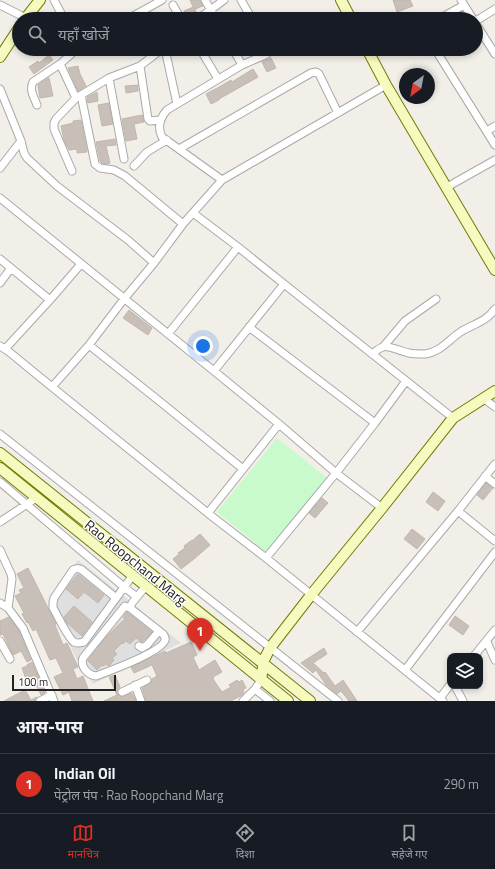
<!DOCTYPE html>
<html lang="hi">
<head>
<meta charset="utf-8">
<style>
	body { margin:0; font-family:"Titillium Web","Noto Sans Devanagari",sans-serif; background:#20242c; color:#f1f3f6 }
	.controls { position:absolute; right:12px; bottom:12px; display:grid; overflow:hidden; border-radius:8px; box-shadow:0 2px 6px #0003 }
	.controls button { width:36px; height:36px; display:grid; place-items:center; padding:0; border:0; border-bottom:1px solid #363941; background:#171b24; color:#f1f3f6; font:20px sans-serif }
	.compass { position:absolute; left:399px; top:68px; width:36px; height:36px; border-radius:50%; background:#171b24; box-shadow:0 2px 6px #0003; rotate:212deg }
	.scale { position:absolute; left:12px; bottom:10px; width:104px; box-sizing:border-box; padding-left:4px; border:2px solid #222; border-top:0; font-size:11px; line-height:14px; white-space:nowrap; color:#222; -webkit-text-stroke:3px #fff; paint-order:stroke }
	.you { position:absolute; left:203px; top:346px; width:14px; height:14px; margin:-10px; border:3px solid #fff; border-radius:50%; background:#1a73e8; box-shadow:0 0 0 6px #1a73e833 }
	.badge { display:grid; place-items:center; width:26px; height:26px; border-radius:50%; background:#d93025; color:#fff; font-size:13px; font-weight:700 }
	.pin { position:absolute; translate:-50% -33px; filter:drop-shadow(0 1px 2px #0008) }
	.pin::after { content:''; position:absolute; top:21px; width:14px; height:12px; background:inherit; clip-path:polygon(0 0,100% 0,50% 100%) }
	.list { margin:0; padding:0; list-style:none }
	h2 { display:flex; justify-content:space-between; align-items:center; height:52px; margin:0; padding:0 16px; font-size:17px }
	h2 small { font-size:13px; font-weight:400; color:#9ea1a6 }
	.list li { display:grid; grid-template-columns:26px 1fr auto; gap:12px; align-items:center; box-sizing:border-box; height:60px; padding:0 16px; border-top:1px solid #363941 }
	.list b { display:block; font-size:15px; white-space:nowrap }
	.list p { margin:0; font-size:13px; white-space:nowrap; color:#9ea1a6 }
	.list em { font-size:13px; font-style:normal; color:#9ea1a6 }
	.icon { flex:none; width:22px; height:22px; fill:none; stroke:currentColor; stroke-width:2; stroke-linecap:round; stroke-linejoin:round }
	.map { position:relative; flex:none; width:495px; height:701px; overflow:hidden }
	.search { position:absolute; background:#171b24; box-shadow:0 2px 6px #0003; left:12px; right:12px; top:12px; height:44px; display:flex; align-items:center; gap:10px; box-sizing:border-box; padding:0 14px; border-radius:22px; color:#9ea1a6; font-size:15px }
	.sheet { height:112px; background:#171b24 }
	nav { display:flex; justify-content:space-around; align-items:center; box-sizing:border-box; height:56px; border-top:1px solid #363941; background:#171b24; font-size:11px; color:#9ea1a6 }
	nav a { display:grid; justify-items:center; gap:2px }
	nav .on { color:#d93025 }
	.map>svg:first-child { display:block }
	.residential { fill:#e0dfdf }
	.park { fill:#c8facc }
	.building { fill:#c7bfb8; stroke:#c4b6ab }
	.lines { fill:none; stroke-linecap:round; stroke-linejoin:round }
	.street-casing { stroke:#a9a9a9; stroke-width:9 }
	.secondary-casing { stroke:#707d05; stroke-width:12 }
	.street { stroke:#fff; stroke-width:7 }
	.secondary { stroke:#f7fabf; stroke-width:10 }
	.labels { text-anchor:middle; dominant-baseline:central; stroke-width:3; stroke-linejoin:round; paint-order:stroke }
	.street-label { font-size:14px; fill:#222; stroke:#fff }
</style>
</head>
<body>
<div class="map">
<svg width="495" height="701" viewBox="0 0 495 701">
	<rect width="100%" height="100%" fill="#f2efe9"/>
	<!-- residential -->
	<path class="residential" d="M 78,560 L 120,593 L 181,643 L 93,684 L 77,660 L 48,602 Z"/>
	<!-- park -->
	<path class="park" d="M 277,438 L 327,478 L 266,552 L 217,512 Z"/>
	<!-- building -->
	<path class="building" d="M 190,0 L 200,0 L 203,6 L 195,9 L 194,7 L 197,14 L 188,18 L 184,11 L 193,7 Z
		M 393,0 L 410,0 L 413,6 L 397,12 Z
		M 49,55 L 53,60 L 34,74 L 29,67 L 38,61 L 39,63 Z
		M 271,58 L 276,68 L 267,72 L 262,62 Z
		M 78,66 L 80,74 L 86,86 L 78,91 L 68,68 Z
		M 253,69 L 258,77 L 219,99 L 219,100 L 211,104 L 206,94 L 221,86 L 231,80 L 232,82 Z
		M 48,78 L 49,78 L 53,96 L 40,98 L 38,85 Z
		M 138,85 L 138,91 L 126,93 L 125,86 Z
		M 97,92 L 98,101 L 88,103 L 87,97 Z
		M 109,103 L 113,124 L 102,126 L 98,105 Z
		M 142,115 L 144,122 L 134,124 L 137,139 L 126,141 L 122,119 Z
		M 81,120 L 87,152 L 77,153 L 77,149 L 69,150 L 64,140 L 61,126 L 73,123 L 73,121 Z
		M 115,139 L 116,145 L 106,146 L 110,163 L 107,164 L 102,163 L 100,161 L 96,142 Z
		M 129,310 L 152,328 L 148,335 L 123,318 Z
		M 486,483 L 493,488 L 483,500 L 477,495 Z
		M 433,492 L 445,501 L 438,511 L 426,502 Z
		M 322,498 L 328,503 L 315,518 L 309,513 Z
		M 412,529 L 425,539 L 417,549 L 404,539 Z
		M 200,534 L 210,545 L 194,559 L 181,569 L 173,559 L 179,554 L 178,553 L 185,548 L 184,546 L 192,540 L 192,541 Z
		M 28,568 L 56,624 L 55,625 L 63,645 L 67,643 L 78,667 L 73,669 L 77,679 L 83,676 L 93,701 L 72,701 L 69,692 L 63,695 L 54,677 L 63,673 L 56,658 L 50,660 L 36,629 L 33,631 L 28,622 L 27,623 L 22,614 L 24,613 L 15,596 L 21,593 L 19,590 L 24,588 L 17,574 Z
		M 78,574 L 104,595 L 98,603 L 84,592 L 78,599 L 66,589 Z
		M 74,606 L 92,622 L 82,636 L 66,622 L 64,617 Z
		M 127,612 L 152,632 L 142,642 L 140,641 L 136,638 L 130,644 L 126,641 L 123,644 L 122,643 L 114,651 L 117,654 L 112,658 L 114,660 L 109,666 L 106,664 L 103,666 L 102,665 L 97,670 L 88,661 L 88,660 L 107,636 L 125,619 L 123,617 Z
		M 455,616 L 469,626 L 463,635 L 449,625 Z
		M 9,617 L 19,631 L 31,660 L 27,662 L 21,651 L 13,655 L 3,634 L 0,635 L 0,621 Z
		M 191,642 L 197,655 L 193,657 L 199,670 L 215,660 L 222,672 L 213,677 L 214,678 L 213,679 L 222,692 L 231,687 L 229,685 L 237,680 L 239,682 L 242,680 L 246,688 L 243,689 L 244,692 L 242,695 L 231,701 L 146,701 L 142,688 L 149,684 L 151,682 L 152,679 L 157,676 L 152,665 L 134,673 L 131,667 L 165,651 L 166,653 Z
		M 324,648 L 327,654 L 313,663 L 324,673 L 325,672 L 335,686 L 343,680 L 357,701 L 349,701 L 341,691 L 337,694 L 326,685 L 316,670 L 313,673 L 301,663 Z
		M 32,662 L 45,693 L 41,695 L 32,676 L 26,679 L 22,668 L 27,666 L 27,665 Z
		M 115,675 L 120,687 L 117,691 L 118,694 L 122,697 L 132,693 L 136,701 L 104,701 L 117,695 L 109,677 Z
		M 25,690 L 31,700 L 37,697 L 35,701 L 4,701 Z"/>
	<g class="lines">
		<defs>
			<path id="street" d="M 54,0 L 64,19
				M 205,0 L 216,19
				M 241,0 L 252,19
				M 461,0 L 473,19
				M 0,5 L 26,18
				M 173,5 L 181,19
				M 128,19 L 162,0
				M 198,19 L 224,0
				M 439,19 L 464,5
				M 476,21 L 495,9
				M 476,24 L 495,54
				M 83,49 L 89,51 L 96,49
				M 165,49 L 177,104
				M 200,49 L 218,79
				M 233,49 L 242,65
				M 435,49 L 495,145
				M 369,53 L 378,49
				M 60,64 L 76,98
				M 140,66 L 148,119 L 150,121 L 160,120
				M 109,78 L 124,159
				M 0,89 L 21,141 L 24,153 L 27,158 L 57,186 L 128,240 L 154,263
				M 81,95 L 95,164 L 100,168 L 114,170 L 125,176 L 183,224
				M 37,105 C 34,97 29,90 33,82 L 60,64 L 77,49
				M 487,131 L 495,126
				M 179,149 L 311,73 L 316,72 L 319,74 L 338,113
				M 134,166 L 147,152 L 167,140
				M 0,168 L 21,141
				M 72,171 L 54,129 L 54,123 L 56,119 L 76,98 L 81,95 L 109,78 L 140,66 L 162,49
				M 222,180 L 162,137 C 157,127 160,118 167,110 L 242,65 L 265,55 L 268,53 L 269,49
				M 447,187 L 495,160
				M 0,198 L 214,371 L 279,424 L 336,473 L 382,508
				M 193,213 L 238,247 L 284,284 L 453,418
				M 0,259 L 50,300
				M 0,283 L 11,268
				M 249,327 L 375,423
				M 168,334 L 238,247
				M 89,345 L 163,404 L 243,469
				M 0,346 L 8,351 L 52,387 L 214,518 L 266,558 L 443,701
				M 383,347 L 405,321 L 436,299
				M 5,349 L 50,300 L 81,264
				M 372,354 C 375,352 379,348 383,347 C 388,345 403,352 409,353 C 414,354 420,354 425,354 C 441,352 449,339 462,331 C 474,324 487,321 495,309
				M 214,371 L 284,284
				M 52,387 L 89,345 L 124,299 L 154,263 L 183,224 L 222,180 L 386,85
				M 483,398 L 495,407
				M 0,434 L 338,701
				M 485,476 L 495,484
				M 0,482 L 124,587 L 137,597
				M 458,511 L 495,541
				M 208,513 L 279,424
				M 0,522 L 36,498
				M 0,550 L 11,574 L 12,579 L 8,608
				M 266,558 L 336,473 L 375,423 L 406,381
				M 116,598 L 82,570 C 78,568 77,568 73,570 L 54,598 L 53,603 L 53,608 C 58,616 68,638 74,642 C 78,644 80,643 84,642 L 133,575
				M 0,603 L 8,608 L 23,628 L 54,701
				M 130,608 L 125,606 L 83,658 C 80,667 88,675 96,676 C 109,671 162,652 165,640 C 166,638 165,637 163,634 L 130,608 L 132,603 L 146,586
				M 357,632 L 458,511 L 495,464
				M 0,641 L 10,659
				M 487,642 L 495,660
				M 139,646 L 142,648 L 147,645 L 159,631
				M 474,656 L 495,630
				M 405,670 L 495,552
				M 135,685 L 141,701
				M 455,686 L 463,701
				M 255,689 L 270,701
				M 122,692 L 147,680
				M 440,698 L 450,685
				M 40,701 L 52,695
				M 243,701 L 255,689 L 261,680"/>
			<path id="secondary" d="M 341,0 L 351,19
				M 25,19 L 40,0
				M 367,49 L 386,85 L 495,270
				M 0,57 L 19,28
				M 0,453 L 310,701
				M 0,468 L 288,701
				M 261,680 L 264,660 L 270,648 L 311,595 L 382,508 L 453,418 L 495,391"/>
		</defs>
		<!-- street casing -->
		<use href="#street" class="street-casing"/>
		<!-- secondary casing -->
		<use href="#secondary" class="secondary-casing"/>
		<!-- street -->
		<use href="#street" class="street"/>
		<!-- secondary -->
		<use href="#secondary" class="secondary"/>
	</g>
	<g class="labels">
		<!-- street labels -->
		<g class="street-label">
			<text transform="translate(136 562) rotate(39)">Rao Roopchand Marg</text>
		</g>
	</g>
</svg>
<div class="controls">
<button><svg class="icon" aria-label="layers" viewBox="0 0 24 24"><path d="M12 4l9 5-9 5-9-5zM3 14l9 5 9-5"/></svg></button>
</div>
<svg class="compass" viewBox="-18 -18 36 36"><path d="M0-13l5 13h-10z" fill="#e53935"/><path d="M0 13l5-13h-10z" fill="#9ea1a6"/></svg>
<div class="scale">100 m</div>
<div class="you"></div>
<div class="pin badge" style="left:200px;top:651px">1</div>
<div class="search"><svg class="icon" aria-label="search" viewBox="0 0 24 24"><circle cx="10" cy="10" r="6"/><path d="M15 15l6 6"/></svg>यहाँ खोजें</div>
</div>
<section class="sheet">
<h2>आस-पास<small></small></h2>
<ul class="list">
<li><span class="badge">1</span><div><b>Indian Oil</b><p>पेट्रोल पंप · Rao Roopchand Marg</p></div><em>290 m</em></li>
</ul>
</section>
<nav>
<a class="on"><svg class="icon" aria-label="map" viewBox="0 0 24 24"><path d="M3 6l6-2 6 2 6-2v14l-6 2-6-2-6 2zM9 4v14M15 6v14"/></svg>मानचित्र</a>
<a><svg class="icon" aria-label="directions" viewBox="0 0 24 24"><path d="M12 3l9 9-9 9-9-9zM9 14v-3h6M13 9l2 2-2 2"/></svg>दिशा</a>
<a><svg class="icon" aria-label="saved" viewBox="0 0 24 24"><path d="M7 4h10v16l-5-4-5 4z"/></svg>सहेजे गए</a>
</nav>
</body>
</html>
